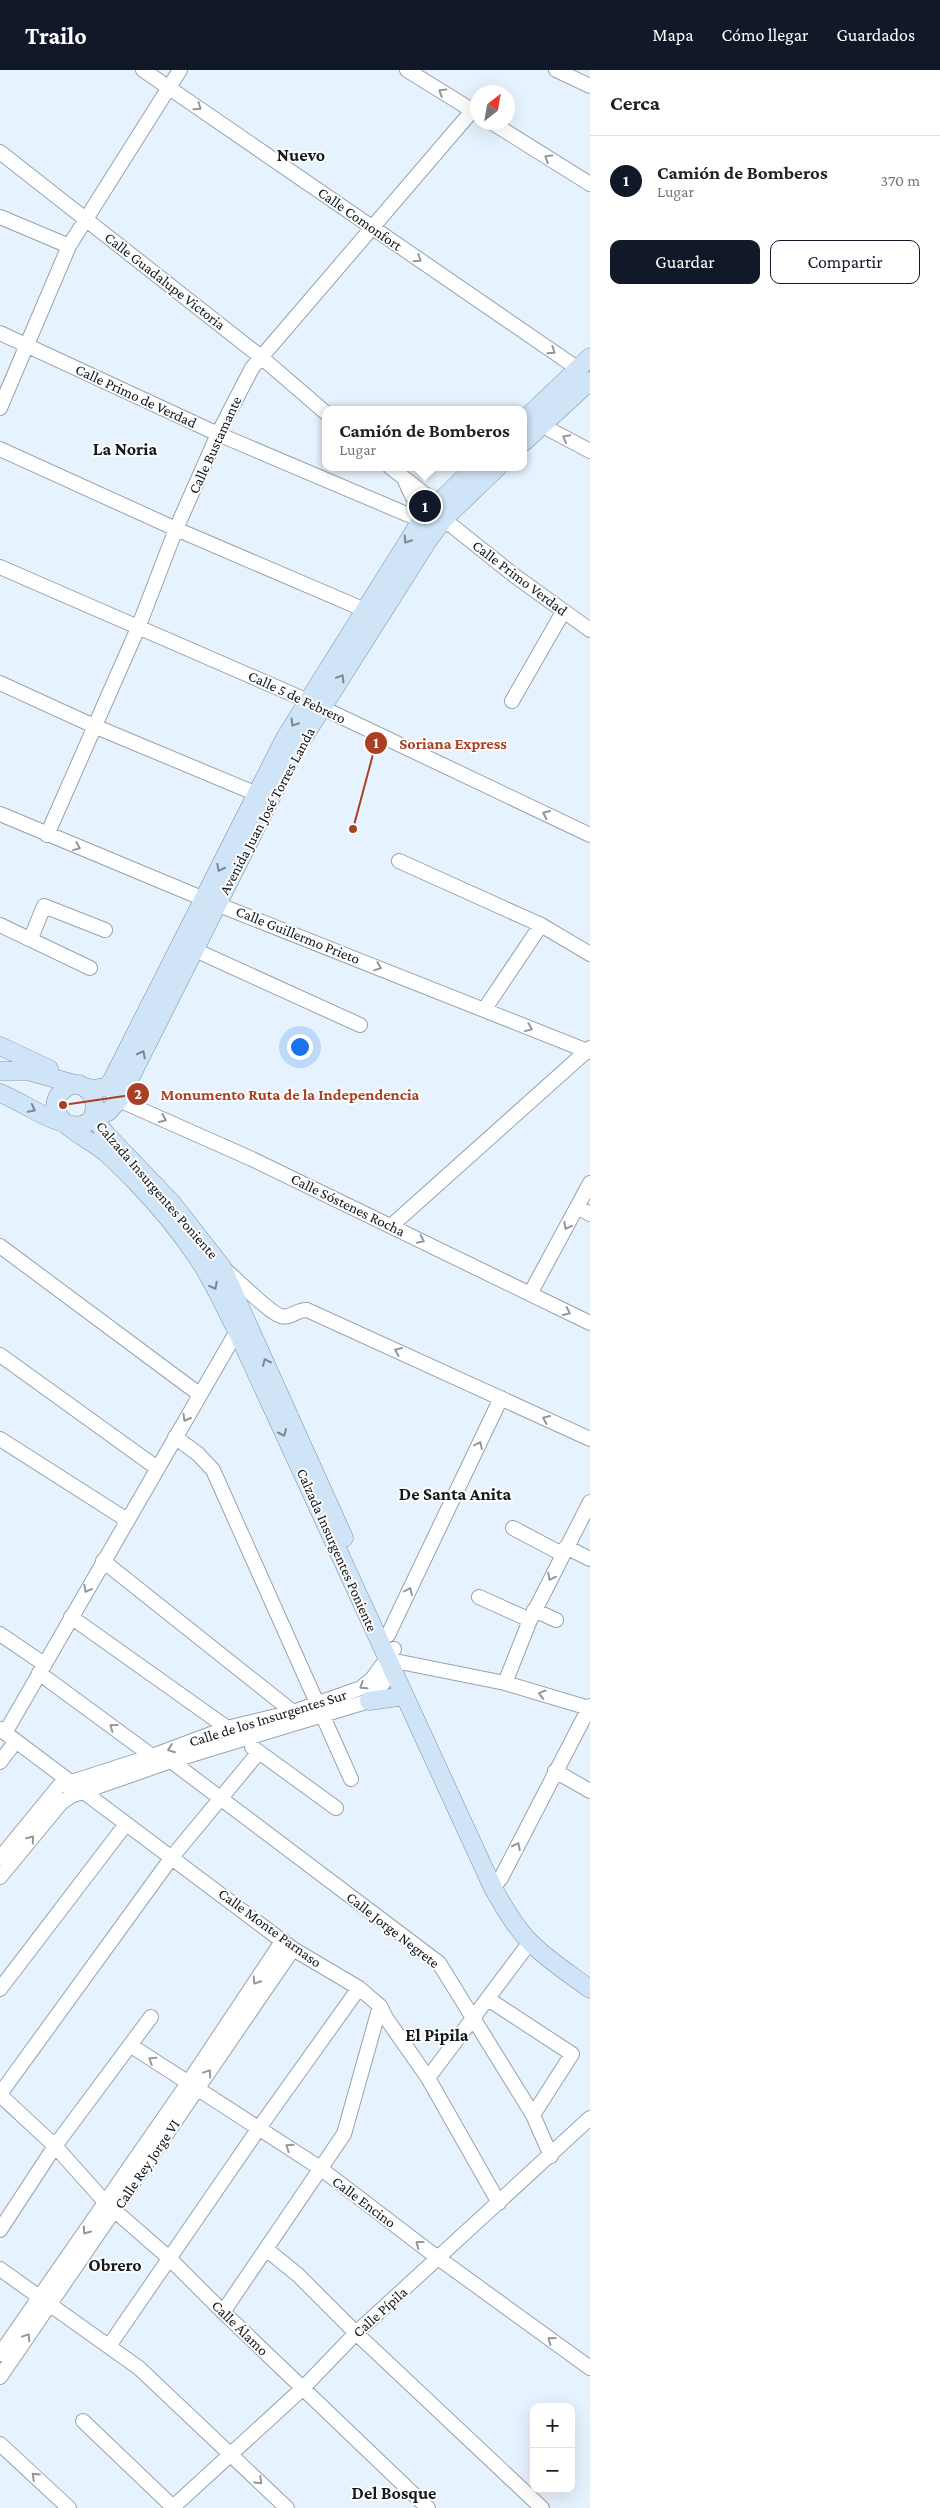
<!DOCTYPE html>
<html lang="es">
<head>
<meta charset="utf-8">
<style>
	body { margin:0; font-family:"Crimson Pro",serif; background:#f2f2f2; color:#202124 }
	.controls { position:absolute; right:15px; bottom:15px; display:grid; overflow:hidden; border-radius:10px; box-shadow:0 5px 20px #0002 }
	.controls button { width:45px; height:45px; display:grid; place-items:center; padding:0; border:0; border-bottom:1px solid #e0e0e0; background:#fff; color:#202124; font:25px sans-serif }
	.compass { position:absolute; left:470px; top:15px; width:45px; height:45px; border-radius:50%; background:#fff; box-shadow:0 5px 20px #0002; rotate:31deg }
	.you { position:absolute; left:299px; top:976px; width:18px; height:18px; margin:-12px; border:4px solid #fff; border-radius:50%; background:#1a73e8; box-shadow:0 0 0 8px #1a73e833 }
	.badge { display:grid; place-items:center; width:32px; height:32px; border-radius:50%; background:#111827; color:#fff; font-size:16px; font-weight:700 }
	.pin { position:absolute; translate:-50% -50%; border:2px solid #fff; box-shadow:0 1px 5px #0006 }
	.popup { position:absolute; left:322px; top:336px; width:205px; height:65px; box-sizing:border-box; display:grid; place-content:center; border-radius:10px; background:#fff; filter:drop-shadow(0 1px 4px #0005); font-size:16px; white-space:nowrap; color:#757577 }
	.popup b { font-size:19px; color:#202124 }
	.popup::after { content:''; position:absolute; left:50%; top:100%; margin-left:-10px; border:10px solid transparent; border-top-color:#fff }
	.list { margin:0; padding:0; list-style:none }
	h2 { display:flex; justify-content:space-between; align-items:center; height:65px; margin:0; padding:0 20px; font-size:21px }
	h2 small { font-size:16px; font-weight:400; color:#757577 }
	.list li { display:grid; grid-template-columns:32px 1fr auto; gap:15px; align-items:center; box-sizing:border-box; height:90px; padding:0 20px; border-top:1px solid #e0e0e0 }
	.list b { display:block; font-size:19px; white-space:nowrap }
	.list p { margin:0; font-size:16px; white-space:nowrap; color:#757577 }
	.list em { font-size:16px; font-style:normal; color:#757577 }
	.actions { display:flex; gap:10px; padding:15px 20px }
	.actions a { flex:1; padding:11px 0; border:1px solid #111827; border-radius:10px; text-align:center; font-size:18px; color:#111827 }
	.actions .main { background:#111827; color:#fff }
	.map { position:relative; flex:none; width:590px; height:2438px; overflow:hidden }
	header { display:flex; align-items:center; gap:30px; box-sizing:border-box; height:70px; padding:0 25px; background:#111827; color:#fff }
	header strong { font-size:24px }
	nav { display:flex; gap:28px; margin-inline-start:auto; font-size:18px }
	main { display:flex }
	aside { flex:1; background:#fff }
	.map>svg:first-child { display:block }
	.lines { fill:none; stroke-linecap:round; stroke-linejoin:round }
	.minor-casing { stroke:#97a3ad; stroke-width:16 }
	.major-casing { stroke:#7891a6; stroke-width:19 }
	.minor { stroke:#fff; stroke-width:14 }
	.major { stroke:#cfe4f7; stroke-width:18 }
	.oneway { stroke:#959798 }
	.oneway2 { stroke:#7a8894 }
	.labels { text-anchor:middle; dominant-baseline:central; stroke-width:4; stroke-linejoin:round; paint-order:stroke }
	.street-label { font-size:15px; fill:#13181b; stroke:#fdfdfd }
	.quarter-label { font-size:18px; font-weight:bold; fill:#13181b; stroke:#fdfdfd }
	.leader { fill:none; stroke:#a94025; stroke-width:2 }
	.callout-dot { fill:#a94025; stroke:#fdfdfd; stroke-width:2 }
	.mark-label { font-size:15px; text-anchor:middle; font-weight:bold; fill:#fff }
	.callout-label { font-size:16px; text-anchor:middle; font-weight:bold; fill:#a94025; stroke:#fdfdfd; stroke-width:4; stroke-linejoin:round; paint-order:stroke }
</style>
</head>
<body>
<header>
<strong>Trailo</strong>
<nav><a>Mapa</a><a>Cómo llegar</a><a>Guardados</a></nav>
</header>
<main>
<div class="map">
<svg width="590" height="2438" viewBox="0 0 590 2438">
	<rect width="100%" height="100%" fill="#e6f2fd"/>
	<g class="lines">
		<defs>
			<path id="minor" d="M 143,0 L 577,298
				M 407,0 L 478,44
				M 556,0 L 590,16
				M 491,52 L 590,114
				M 0,82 L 261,287 L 326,343
				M 0,147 L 69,176
				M 0,263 L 218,364 L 430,454
				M 0,338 L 69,176 L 180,0
				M 541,355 L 590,381
				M 0,379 L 176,459 L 365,540
				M 390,397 L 444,439
				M 404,408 C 413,431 425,452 451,455 L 515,506 L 590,560
				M 0,497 L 308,631 L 590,765
				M 0,613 L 94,656 L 257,724
				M 512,631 L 563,542
				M 0,744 L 204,829 L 590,982
				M 47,765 L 138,558 L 176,459 L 218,364 L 252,298 L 472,41
				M 399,791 L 541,855 L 590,884
				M 0,855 L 90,898
				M 31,868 L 44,836 L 105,860
				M 195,880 L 360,955
				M 484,940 L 541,855
				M 112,1023 L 119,1030 L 252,1089 L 590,1253
				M 577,1137 L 590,1144
				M 391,1156 L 590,978
				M 0,1176 L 199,1324
				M 223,1198 C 235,1207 269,1243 281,1246 C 291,1249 297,1239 307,1240 L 590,1369
				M 530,1224 L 590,1113
				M 0,1285 L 157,1398
				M 175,1367 L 198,1384 L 213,1400 L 351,1709
				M 0,1369 L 127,1450
				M 513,1458 L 562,1484
				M 566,1477 L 590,1489
				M 103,1491 L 293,1642
				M 479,1527 L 530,1550
				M 534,1540 L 556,1550
				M 71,1547 L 233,1662
				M 0,1564 L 44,1594
				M 388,1565 L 501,1328
				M 39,1603 L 152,1686
				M 505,1613 L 530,1550 L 590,1432
				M 0,1659 L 293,1879 L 359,1918 L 380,1936 L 386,1948 L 428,2008 L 499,2133
				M 5,1663 L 237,1261
				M 252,1677 L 336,1738
				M 171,1691 L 439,1893 L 533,2045 L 551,2086
				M 0,1692 L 16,1671
				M 555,1701 L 590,1721
				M 0,1788 L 59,1716 L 152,1686 L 227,1658 L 293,1642 L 361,1618 L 372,1609 L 394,1579
				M 0,1807 L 61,1733 L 71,1726 L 171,1691 L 369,1631 L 400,1592 L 505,1613 L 589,1638
				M 493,1818 L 501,1808 L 590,1636
				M 0,1919 L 126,1754
				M 488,1929 L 572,1984 L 533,2045
				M 130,1975 L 320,2098 L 430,2182 L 590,2298
				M 428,2008 L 530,1872
				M 0,2024 L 172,1787 L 259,1682
				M 0,2025 L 55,2076 L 106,2133 L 169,2188 L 223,2242 L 428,2438
				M 0,2160 L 55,2076 L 151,1947
				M 266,2179 L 298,2205 L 356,2263 L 542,2438
				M 0,2199 L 139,2298 L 287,2438
				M 223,2242 L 344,2064 L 380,1936
				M 109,2276 L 259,2058 L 359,1918
				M 0,2284 L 188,2013 L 283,1870
				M 0,2307 L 293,1879
				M 83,2351 L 174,2438
				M 0,2374 L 69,2438
				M 172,2438 L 303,2318 L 356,2263 L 590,2048"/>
			<path id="major" d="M 524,350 L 590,287
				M 524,372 L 590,311
				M 0,976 L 49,999
				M 0,1001 L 28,1001 L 92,1019 L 107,1017 L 112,1010 L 285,668 L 422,449 L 475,397
				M 72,1015 C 60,1020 51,1031 58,1044 C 67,1061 91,1070 105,1082 C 115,1091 125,1101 135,1111 C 158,1135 179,1160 197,1187 C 213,1210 224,1236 237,1261 L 493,1818 C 504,1837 515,1857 531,1873 C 549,1891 570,1904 590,1919
				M 0,1023 C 24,1033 46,1050 72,1055 C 98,1059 104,1027 79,1014
				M 93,1045 L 105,1063 L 172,1133 L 222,1197 L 344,1468
				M 93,1045 L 108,1042 L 119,1030 L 293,684 L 429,469 L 444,449 L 498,397
				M 369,1631 L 405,1626"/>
		</defs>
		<!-- minor casing -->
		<use href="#minor" class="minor-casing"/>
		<!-- major casing -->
		<use href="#major" class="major-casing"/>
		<!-- minor -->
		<use href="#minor" class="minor"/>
		<!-- major -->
		<use href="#major" class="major"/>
	</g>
	<!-- one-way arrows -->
	<defs><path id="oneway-chevron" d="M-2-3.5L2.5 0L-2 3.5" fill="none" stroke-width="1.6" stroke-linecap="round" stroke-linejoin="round" transform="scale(1.25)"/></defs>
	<g class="oneway">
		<use href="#oneway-chevron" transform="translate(442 22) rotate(-148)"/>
		<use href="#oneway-chevron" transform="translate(198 37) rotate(35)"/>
		<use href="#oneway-chevron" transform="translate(548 88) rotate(-148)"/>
		<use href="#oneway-chevron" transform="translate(418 189) rotate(34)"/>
		<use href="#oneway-chevron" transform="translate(552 281) rotate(34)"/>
		<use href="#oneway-chevron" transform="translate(566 368) rotate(-152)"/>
		<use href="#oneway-chevron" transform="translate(546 744) rotate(-155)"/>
		<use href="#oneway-chevron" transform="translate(77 777) rotate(22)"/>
		<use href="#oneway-chevron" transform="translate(378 897) rotate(22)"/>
		<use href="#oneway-chevron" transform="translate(529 958) rotate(22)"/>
		<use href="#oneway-chevron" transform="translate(163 1049) rotate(24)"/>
		<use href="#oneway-chevron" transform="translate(567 1156) rotate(118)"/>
		<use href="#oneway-chevron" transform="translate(421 1170) rotate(26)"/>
		<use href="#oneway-chevron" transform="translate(567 1242) rotate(25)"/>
		<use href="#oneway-chevron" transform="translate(398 1281) rotate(-156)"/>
		<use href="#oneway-chevron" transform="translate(186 1348) rotate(120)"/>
		<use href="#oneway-chevron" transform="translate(546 1349) rotate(-156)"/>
		<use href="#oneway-chevron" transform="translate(479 1375) rotate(-65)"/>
		<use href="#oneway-chevron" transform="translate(551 1507) rotate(116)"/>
		<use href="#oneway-chevron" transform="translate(87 1519) rotate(119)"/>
		<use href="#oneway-chevron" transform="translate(409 1521) rotate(-65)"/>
		<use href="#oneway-chevron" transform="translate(363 1616) rotate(147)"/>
		<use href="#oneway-chevron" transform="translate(542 1624) rotate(-163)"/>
		<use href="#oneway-chevron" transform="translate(113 1657) rotate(-144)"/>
		<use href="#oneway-chevron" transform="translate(171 1679) rotate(159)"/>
		<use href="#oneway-chevron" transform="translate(31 1769) rotate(-51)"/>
		<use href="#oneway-chevron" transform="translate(517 1776) rotate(-63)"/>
		<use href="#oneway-chevron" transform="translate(256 1911) rotate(123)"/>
		<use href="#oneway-chevron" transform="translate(152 1990) rotate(-147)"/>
		<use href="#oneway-chevron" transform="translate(208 2003) rotate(-56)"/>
		<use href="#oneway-chevron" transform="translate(289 2077) rotate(-146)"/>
		<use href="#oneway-chevron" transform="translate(86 2161) rotate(125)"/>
		<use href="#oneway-chevron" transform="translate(419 2174) rotate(-143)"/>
		<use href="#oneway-chevron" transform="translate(27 2267) rotate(-56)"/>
		<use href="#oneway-chevron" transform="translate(551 2270) rotate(-144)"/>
		<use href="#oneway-chevron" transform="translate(35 2406) rotate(-136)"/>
		<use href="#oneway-chevron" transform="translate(259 2411) rotate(44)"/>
	</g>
	<g class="oneway2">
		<use href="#oneway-chevron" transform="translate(407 470) rotate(123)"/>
		<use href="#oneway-chevron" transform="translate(341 608) rotate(-58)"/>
		<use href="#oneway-chevron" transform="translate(294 653) rotate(122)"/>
		<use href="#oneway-chevron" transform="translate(220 798) rotate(117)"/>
		<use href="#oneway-chevron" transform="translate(142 984) rotate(-63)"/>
		<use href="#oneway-chevron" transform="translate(32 1039) rotate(28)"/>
		<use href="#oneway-chevron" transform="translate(214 1216) rotate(62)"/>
		<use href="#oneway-chevron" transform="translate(266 1292) rotate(-114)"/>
		<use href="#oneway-chevron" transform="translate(283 1363) rotate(66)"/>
	</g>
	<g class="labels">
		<!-- street labels -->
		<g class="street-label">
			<text transform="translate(360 149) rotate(35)">Calle Comonfort</text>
			<text transform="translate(165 211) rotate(38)">Calle Guadalupe Victoria</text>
			<text transform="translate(136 326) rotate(25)">Calle Primo de Verdad</text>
			<text transform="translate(215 375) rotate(-65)">Calle Bustamante</text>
			<text transform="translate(520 508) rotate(37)">Calle Primo Verdad</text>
			<text transform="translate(297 627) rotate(25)">Calle 5 de Febrero</text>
			<text transform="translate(267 741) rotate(-62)">Avenida Juan José Torres Landa</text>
			<text transform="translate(298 865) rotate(22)">Calle Guillermo Prieto</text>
			<text transform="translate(157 1120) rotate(49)">Calzada Insurgentes Poniente</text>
			<text transform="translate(348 1135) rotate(26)">Calle Sóstenes Rocha</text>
			<text transform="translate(337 1480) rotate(66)">Calzada Insurgentes Poniente</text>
			<text transform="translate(268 1648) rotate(-17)">Calle de los Insurgentes Sur</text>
			<text transform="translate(270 1858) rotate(36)">Calle Monte Parnaso</text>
			<text transform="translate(393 1860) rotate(38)">Calle Jorge Negrete</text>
			<text transform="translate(147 2094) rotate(-56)">Calle Rey Jorge VI</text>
			<text transform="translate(364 2132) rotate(37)">Calle Encino</text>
			<text transform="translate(380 2242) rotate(-42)">Calle Pípila</text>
			<text transform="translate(240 2258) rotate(44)">Calle Álamo</text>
		</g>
		<!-- quarter labels -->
		<g class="quarter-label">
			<text x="301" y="85">Nuevo</text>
			<text x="125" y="379">La Noria</text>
			<text x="455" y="1424">De Santa Anita</text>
			<text x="437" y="1965">El Pipila</text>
			<text x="115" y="2195">Obrero</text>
			<text x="394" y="2423">Del Bosque</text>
		</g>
	</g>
	<!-- callouts -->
	<path class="leader" d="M353 759L376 673M63 1035L138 1024"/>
	<g class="callout-dot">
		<circle cx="353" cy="759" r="5"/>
		<circle cx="63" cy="1035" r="5"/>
		<circle cx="376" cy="673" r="12"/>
		<circle cx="138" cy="1024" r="12"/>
	</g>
	<g class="mark-label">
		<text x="376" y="678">1</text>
		<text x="138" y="1029">2</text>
	</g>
	<g class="callout-label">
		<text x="453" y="679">Soriana Express</text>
		<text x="290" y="1030">Monumento Ruta de la Independencia</text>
	</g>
</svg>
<div class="controls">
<button>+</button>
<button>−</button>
</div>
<svg class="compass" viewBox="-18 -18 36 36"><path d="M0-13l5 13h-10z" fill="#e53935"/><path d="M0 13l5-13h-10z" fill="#757577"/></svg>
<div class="you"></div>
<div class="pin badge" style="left:425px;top:436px">1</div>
<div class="popup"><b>Camión de Bomberos</b>Lugar</div>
</div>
<aside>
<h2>Cerca<small></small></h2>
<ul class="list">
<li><span class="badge">1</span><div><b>Camión de Bomberos</b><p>Lugar</p></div><em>370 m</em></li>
</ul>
<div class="actions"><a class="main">Guardar</a><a>Compartir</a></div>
</aside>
</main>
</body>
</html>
